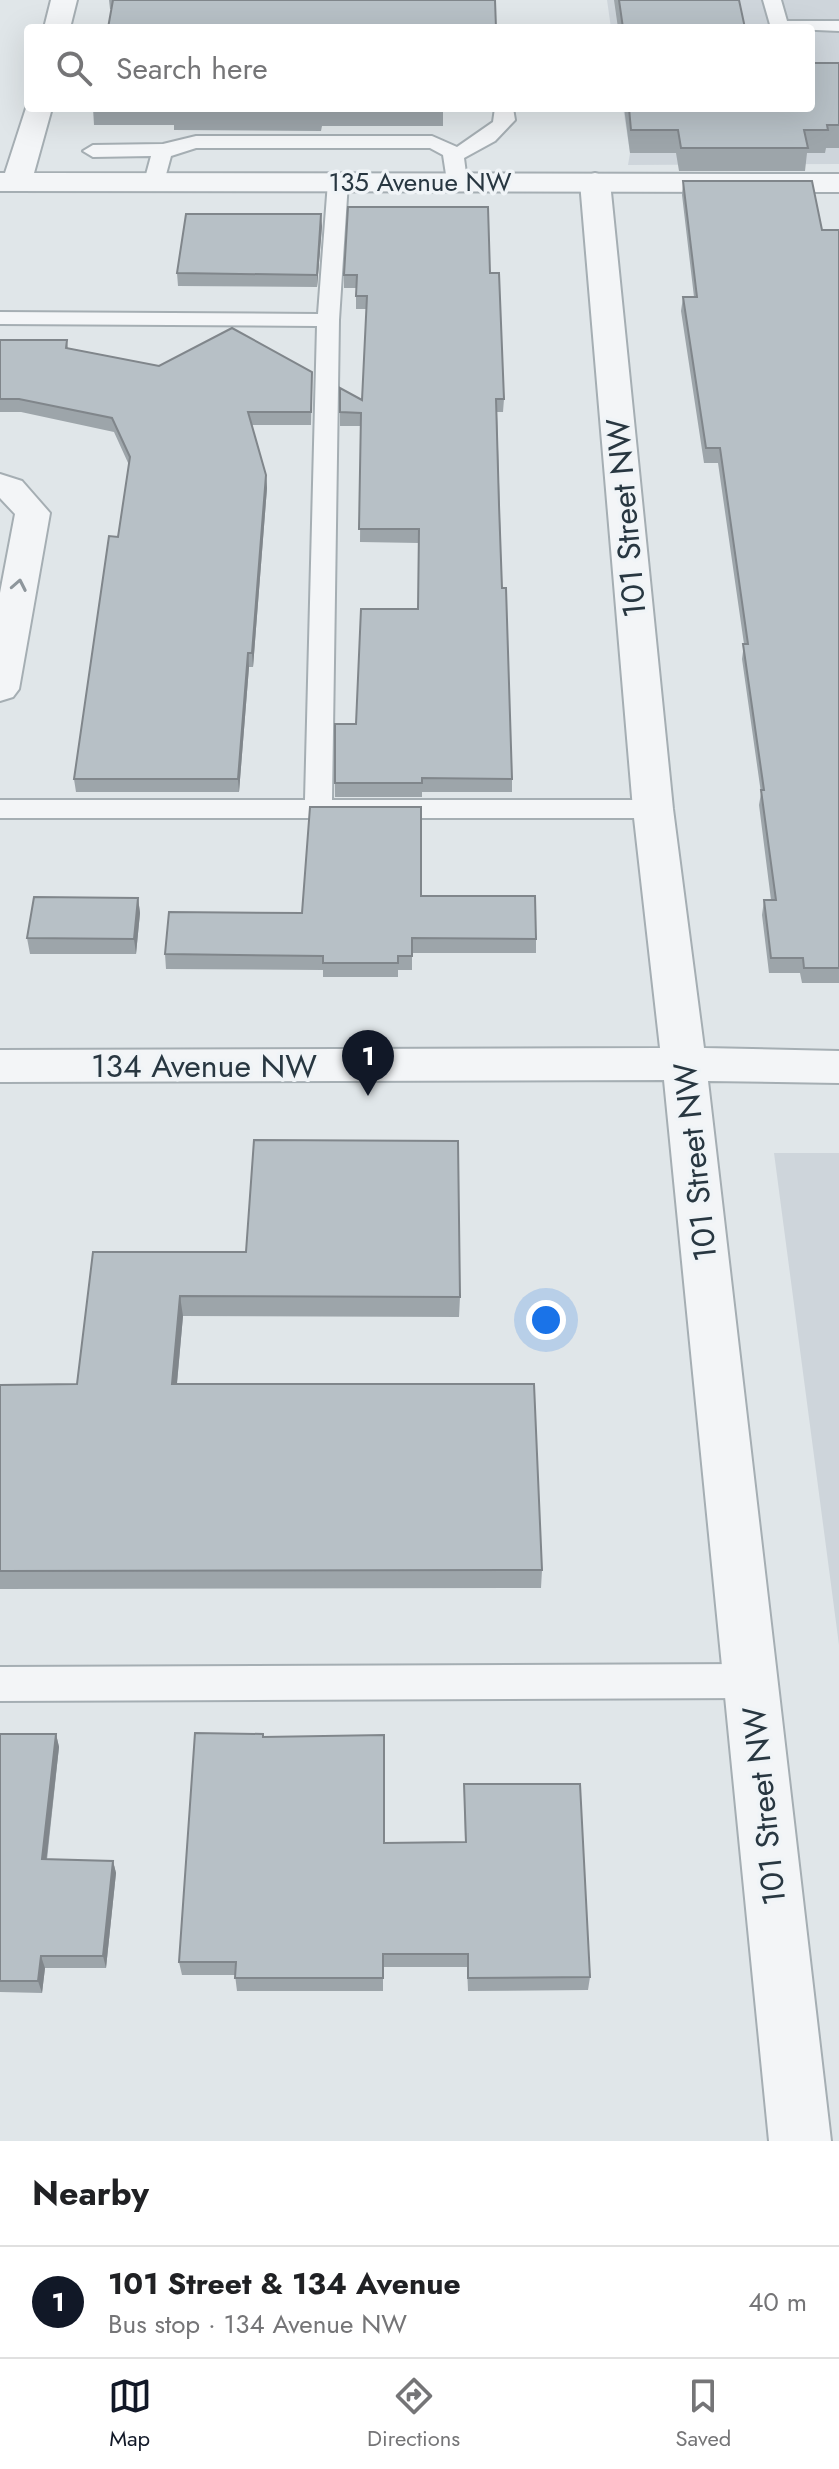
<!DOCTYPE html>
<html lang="en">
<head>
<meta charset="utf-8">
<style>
	body { margin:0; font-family:Jost,sans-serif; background:#f2f2f2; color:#202124 }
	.you { position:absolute; left:546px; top:1320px; width:28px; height:28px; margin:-20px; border:6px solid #fff; border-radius:50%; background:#1a73e8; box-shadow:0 0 0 12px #1a73e833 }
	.badge { display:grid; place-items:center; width:52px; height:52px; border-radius:50%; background:#111827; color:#fff; font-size:26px; font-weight:700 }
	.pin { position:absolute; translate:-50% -66px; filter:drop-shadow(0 2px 4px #0008) }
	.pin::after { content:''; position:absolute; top:42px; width:28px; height:24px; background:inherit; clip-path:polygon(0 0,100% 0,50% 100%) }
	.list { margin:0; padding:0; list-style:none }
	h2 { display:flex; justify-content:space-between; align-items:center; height:104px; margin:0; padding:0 32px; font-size:34px }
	h2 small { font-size:26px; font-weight:400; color:#757577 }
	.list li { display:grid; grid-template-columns:52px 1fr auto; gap:24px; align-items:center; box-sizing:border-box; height:112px; padding:0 32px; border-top:2px solid #e0e0e0 }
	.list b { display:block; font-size:30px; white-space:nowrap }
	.list p { margin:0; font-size:26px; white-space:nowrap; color:#757577 }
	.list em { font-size:26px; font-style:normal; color:#757577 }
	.icon { flex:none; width:44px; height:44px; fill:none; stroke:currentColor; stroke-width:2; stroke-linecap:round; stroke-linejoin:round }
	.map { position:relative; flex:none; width:839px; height:2141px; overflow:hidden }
	.search { position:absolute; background:#fff; box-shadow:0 8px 32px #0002; left:24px; right:24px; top:24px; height:88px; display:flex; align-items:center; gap:20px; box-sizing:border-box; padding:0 28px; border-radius:8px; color:#757577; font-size:30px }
	.sheet { height:216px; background:#fff }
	nav { display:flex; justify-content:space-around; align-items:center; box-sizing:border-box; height:112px; border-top:2px solid #e0e0e0; background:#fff; font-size:22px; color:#757577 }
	nav a { display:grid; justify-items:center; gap:4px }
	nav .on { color:#111827 }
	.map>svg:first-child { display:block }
	.built { fill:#ced5db }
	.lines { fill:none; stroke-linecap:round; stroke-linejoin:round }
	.service-casing { stroke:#a5aeb3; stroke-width:4 }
	.minor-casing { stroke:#a5aeb3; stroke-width:4 }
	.tertiary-casing { stroke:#a5aeb3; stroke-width:4 }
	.service { fill:#f3f5f7; fill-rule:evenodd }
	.minor { fill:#f3f5f7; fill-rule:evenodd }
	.tertiary { fill:#f3f5f7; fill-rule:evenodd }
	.wall { fill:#9da5aa }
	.shaded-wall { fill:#80868b }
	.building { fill:#b7c0c6; stroke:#80868b; stroke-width:2 }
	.oneway { stroke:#8e969c }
	.labels { text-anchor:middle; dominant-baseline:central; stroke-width:7; stroke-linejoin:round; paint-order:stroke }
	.far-street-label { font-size:26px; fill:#283741; stroke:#f0f4f7 }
	.street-label { font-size:32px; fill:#283741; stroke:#f0f4f7 }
</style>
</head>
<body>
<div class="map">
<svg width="839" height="2141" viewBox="0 0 839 2141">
	<rect width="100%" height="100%" fill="#e0e6e9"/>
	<!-- built -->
	<path class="built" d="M 607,0 L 839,0 L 839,164 L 628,165 L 630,153 L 623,108 L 811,108 L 811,28 L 611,28 Z
		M 774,1153 L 839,1153 L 839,1645 Z"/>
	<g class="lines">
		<defs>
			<path id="service" d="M 763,0 L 781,0 L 787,21 L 839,21 L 839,31 L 771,28 Z
				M 495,108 L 513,108 L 515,120 L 495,141 L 464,158 L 467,181 L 457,187 L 447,181 L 443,155 L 430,148 L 196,148 L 171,156 L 164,182 L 154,188 L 144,182 L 151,156 L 93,157 L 83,151 L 93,145 L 163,144 L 196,136 L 432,136 L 457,147 L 493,122 Z
				M 338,176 L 348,182 L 339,320 L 332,800 L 653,800 L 663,803 L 666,809 L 663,815 L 653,818 L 0,818 L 0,800 L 305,800 L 317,326 L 0,324 L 0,312 L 318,314 L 328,182 Z
				M 750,1664 L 763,1669 L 769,1681 L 763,1693 L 750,1698 L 0,1701 L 0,1667 Z"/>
			<path id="minor" d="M 595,173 L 605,176 L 610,182 L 673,809 L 704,1048 L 839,1051 L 839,1083 L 708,1081 L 831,2141 L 769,2141 L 664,1080 L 0,1082 L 0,1050 L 660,1048 L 633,809 L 580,182 L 585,176 Z
				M 0,474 L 22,481 L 50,513 L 19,689 L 13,697 L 0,701 L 0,593 L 15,514 L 0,498 Z"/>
			<path id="tertiary" d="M 51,0 L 77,0 L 70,28 L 44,28 Z
				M 28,102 L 28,108 L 52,108 L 34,173 L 839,174 L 839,192 L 0,191 L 0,173 L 5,173 Z"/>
		</defs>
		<!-- service casing -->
		<use href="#service" class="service-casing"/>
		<!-- minor casing -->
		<use href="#minor" class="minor-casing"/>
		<!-- tertiary casing -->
		<use href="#tertiary" class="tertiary-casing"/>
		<!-- service -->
		<use href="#service" class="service"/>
		<!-- minor -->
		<use href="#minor" class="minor"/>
		<!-- tertiary -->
		<use href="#tertiary" class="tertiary"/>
	</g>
	<!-- wall -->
	<path class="wall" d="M 109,0 L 495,0 L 112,9 L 110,9 Z
		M 614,0 L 739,0 L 745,28 L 618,28 Z
		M 813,63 L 839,63 L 839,148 L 826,148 L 825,153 L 807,153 L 805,171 L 679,171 L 676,153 L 630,153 L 624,108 L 811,108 Z
		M 93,108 L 485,108 L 485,110 L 443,110 L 443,126 L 322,126 L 321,131 L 174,130 L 174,125 L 94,125 Z
		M 683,181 L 822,230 L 839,230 L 839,983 L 802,983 L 800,973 L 769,973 L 762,915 L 764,900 L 771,900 L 759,805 L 761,793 L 742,659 L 744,644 L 718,463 L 704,463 L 681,311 L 683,297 L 694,297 L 682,195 Z
		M 322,226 L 317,287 L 178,286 L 177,273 Z
		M 490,273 L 504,399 L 503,412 L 497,412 L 502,588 L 512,779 L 512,792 L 422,792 L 422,797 L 335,797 L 335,783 L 356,724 L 418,609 L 419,543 L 360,542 L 361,426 L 340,426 L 340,388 L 362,400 L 367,309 L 356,309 L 356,288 L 344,288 L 344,275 Z
		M 0,340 L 67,340 L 68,348 L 159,366 L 312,372 L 311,425 L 251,425 L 266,475 L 267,488 L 253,667 L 249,667 L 239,792 L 76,792 L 74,779 L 118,537 L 129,465 L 114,432 L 21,412 L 0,412 Z
		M 421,896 L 536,939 L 536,953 L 412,953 L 412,970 L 398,970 L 398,977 L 323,977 L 323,970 L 166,969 L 165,954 L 302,913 Z
		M 138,898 L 140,913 L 136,954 L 30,954 L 27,938 Z
		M 93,1252 L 246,1252 L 460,1297 L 459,1317 L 183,1316 L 177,1384 L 542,1570 L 541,1588 L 0,1589 L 0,1385 L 77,1384 Z
		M 0,1734 L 56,1734 L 59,1747 L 47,1860 L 113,1861 L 116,1873 L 106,1968 L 45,1968 L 42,1993 L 0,1992 Z
		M 263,1737 L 384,1843 L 465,1842 L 464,1784 L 590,1977 L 588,1990 L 468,1991 L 467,1967 L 383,1967 L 383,1991 L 237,1991 L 235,1975 L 182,1975 L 179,1962 Z"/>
	<!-- shaded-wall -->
	<path class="shaded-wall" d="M 321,214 L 322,226 L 317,287 L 317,275 Z
		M 266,475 L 267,488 L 253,667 L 252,653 Z
		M 248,653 L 249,667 L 239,792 L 238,779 Z
		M 138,898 L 140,913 L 136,954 L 134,939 Z
		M 180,1296 L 183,1316 L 175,1404 L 172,1384 Z
		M 56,1734 L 59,1747 L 45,1872 L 42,1859 Z
		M 113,1861 L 116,1873 L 106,1968 L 103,1956 Z
		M 41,1956 L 45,1968 L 42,1993 L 38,1981 Z"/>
	<!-- building -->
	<path class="building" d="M 113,0 L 495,0 L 496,28 L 108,28 Z
		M 619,0 L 739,0 L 745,28 L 623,28 Z
		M 811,56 L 813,63 L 839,63 L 839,125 L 827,125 L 828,130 L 804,130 L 808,148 L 681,148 L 678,130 L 631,130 L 629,108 L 811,108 Z
		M 172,108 L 320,108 L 320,109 Z
		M 683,181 L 812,181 L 822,230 L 839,230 L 839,968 L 804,968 L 803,958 L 771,958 L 764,900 L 776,900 L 761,790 L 764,790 L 743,644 L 748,644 L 720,448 L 706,448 L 683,297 L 697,297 Z
		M 348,207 L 488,207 L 490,273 L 499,273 L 504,399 L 496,399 L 499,505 L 502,588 L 506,588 L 512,779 L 422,778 L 422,783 L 335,783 L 335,724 L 356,724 L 361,609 L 418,609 L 419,529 L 359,529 L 361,413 L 340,412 L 340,388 L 362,400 L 367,296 L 356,296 L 357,275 L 344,275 Z
		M 186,214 L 321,214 L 317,275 L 177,273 Z
		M 232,328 L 312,372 L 311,412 L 248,412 L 266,475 L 252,653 L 248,653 L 238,779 L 74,779 L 109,536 L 118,537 L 130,457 L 112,418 L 19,399 L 0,399 L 0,340 L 67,340 L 66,348 L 159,366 Z
		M 310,807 L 421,807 L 421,896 L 535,896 L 536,939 L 412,938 L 412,956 L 398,956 L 398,963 L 323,963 L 323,956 L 165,954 L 169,912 L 302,913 Z
		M 34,897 L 138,898 L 134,939 L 27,938 Z
		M 254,1140 L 458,1141 L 460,1297 L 180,1296 L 172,1384 L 534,1384 L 542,1570 L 0,1571 L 0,1385 L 77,1384 L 93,1252 L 246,1252 Z
		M 195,1733 L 263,1734 L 263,1737 L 384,1735 L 384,1843 L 466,1842 L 464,1784 L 580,1784 L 590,1977 L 468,1978 L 468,1954 L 383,1954 L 383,1978 L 235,1978 L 236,1962 L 179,1962 Z
		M 0,1734 L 56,1734 L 42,1859 L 113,1861 L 103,1956 L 41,1956 L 38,1981 L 0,1981 Z"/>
	<!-- one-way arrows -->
	<defs><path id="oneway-chevron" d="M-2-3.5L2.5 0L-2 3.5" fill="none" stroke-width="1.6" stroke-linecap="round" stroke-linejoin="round" transform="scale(2)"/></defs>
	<use class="oneway" href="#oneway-chevron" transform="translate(19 585) rotate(-79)"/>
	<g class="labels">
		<!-- far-street labels -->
		<g class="far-street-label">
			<text x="420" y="182">135 Avenue NW</text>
		</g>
		<!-- street labels -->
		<g class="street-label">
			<text transform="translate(626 518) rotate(-95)">101 Street NW</text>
			<text x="204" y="1066">134 Avenue NW</text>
			<text transform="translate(695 1162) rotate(-96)">101 Street NW</text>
			<text transform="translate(764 1806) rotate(-96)">101 Street NW</text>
		</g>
	</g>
</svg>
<div class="you"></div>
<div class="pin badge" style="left:368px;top:1096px">1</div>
<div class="search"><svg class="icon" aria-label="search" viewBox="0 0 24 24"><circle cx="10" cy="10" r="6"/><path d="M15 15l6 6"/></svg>Search here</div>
</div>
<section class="sheet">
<h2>Nearby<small></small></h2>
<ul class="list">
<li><span class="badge">1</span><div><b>101 Street &amp; 134 Avenue</b><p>Bus stop · 134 Avenue NW</p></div><em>40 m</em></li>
</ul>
</section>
<nav>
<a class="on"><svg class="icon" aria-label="map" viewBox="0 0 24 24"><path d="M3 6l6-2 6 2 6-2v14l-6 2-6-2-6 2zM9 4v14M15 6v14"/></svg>Map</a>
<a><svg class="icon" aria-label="directions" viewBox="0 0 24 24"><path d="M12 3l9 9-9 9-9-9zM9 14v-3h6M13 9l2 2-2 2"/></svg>Directions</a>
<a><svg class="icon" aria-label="saved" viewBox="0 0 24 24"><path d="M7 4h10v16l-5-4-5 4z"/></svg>Saved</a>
</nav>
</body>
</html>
